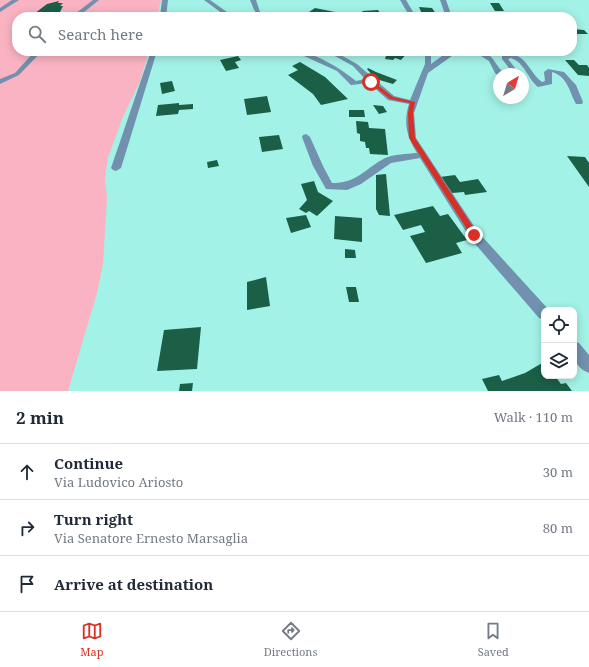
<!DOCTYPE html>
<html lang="en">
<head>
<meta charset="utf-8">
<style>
	body { margin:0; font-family:"Noto Serif",serif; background:#f6f6f7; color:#1f2937 }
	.controls { position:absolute; right:12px; bottom:12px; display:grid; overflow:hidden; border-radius:8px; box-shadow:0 2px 10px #0003 }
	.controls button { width:36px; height:36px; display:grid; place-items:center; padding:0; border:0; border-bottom:1px solid #e0e1e3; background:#fff; color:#1f2937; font:20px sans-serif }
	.compass { position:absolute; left:493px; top:68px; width:36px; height:36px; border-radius:50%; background:#fff; box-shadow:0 2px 10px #0003; rotate:38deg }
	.stop { position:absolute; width:12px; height:12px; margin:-9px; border:3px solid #d93025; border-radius:50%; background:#fff }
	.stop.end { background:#d93025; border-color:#fff; box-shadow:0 1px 4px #0008 }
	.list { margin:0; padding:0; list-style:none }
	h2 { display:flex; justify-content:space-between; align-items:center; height:52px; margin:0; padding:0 16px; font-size:17px }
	h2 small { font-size:13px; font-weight:400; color:#747a83 }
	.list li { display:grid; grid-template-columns:26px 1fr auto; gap:12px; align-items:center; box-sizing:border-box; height:56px; padding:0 16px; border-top:1px solid #e0e1e3 }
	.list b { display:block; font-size:15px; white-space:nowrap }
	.list p { margin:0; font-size:13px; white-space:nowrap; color:#747a83 }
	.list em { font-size:13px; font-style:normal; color:#747a83 }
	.icon { flex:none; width:22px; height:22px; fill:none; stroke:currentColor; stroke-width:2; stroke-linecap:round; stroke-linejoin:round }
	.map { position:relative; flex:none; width:589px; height:391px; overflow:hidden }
	.search { position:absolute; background:#fff; box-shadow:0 2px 10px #0003; left:12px; right:12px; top:12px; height:44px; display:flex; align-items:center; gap:10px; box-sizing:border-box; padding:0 14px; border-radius:16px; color:#747a83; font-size:15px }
	.sheet { height:220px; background:#fff }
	nav { display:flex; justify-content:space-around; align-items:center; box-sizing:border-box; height:56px; border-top:1px solid #e0e1e3; background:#fff; font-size:11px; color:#747a83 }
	nav a { display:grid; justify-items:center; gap:2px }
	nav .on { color:#d93025 }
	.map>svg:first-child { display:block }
	.green { fill:#fab3c2 }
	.building { fill:#1b5f47 }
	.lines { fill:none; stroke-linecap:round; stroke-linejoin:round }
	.path { stroke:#629b93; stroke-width:1.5; stroke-dasharray:0.5 2; stroke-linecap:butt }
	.minor { fill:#7191ae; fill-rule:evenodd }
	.route { fill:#d93025 }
</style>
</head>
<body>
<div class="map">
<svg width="589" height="391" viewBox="0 0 589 391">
	<rect width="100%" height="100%" fill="#a3f2e7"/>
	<!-- green -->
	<path class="green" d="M 0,0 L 161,0 L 157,17 L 17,17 L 17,51 L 149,51 L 140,81 L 123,117 L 108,157 L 105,178 L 107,198 L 103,264 L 97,293 L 68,391 L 0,391 Z"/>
	<!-- building -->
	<path class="building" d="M 59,1 L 58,3 L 63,3 L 60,6 L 63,6 L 59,14 L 61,15 L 59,17 L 30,17 L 47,4 Z
		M 490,3 L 499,3 L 504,11 L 495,11 Z
		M 419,7 L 432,8 L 436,14 L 422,14 Z
		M 315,8 L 335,12 L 330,17 L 322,17 L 309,12 Z
		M 378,10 L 381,14 L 370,15 L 364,14 L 362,11 Z
		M 572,29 L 584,30 L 588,34 L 575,34 Z
		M 258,51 L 275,51 L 264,55 Z
		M 387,51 L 390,52 L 409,51 L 401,60 L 395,58 L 393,60 L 385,59 L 386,56 L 384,55 Z
		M 238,56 L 241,60 L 235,62 L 239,68 L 226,71 L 220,60 Z
		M 565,60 L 574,60 L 579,65 L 587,65 L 589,68 L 589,76 L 578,75 Z
		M 300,62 L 325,77 L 348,99 L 321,105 L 313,94 L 288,75 L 298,70 L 292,66 Z
		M 368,68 L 376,72 L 397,80 L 393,84 L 376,79 L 377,78 L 373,76 L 367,69 Z
		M 172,81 L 175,91 L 162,94 L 160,83 Z
		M 267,96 L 271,112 L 247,115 L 244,99 Z
		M 179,103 L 179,105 L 193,104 L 193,109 L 179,110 L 178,114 L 156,116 L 158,105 Z
		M 373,105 L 383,106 L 387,112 L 379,114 Z
		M 349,110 L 364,110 L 365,117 L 349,117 Z
		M 356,121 L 368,122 L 369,128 L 385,129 L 388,155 L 370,154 L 369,148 L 366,148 L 365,142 L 360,141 L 360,134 L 357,133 Z
		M 279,135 L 283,149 L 262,152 L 259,137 Z
		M 567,156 L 585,157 L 589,163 L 589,187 Z
		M 217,160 L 219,166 L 208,168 L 207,162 Z
		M 386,174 L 390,216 L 379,215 L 376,209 L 376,175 Z
		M 455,175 L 460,182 L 478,179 L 487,192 L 465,195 L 464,192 L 452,193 L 440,177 Z
		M 314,181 L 318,192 L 333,201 L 317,216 L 309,211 L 306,213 L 299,209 L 307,200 L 301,184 Z
		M 433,206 L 440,216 L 448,214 L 467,240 L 456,243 L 462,253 L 426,263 L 410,236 L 425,232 L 421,225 L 403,230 L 394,215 Z
		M 306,215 L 311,227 L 291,233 L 286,218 Z
		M 335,216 L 362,218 L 362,242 L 334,239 Z
		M 345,249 L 355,250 L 356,258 L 345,258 Z
		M 266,277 L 270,306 L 247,310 L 247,282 Z
		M 346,287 L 356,287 L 359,302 L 349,302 Z
		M 201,327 L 197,369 L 157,371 L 164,330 Z
		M 544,362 L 544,376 L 555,376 L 561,384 L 566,383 L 572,391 L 488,391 L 482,379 L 499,375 L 502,381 L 525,373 Z
		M 193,383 L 192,391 L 179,391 L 180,384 Z"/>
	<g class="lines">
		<!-- path -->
		<path class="path" d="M 392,17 L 399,14"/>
		<!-- minor -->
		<path class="minor" d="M 12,0 L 19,0 L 0,12 L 0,8 Z
			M 93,0 L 99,0 L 78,17 L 71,17 Z
			M 162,0 L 168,0 L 166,17 L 160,17 Z
			M 204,0 L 210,0 L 234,17 L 227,17 Z
			M 250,0 L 256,0 L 260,12 L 266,17 C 255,17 254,9 250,0 Z
			M 400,0 L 406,0 L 416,17 L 410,17 Z
			M 440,0 L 446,0 L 452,17 L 446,17 Z
			M 35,51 L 42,51 L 19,75 L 0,84 L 0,79 L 15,73 Z
			M 151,51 L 157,51 L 121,168 L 116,171 L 113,170 L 111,168 Z
			M 293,51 C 313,51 340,68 356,81 L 365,79 L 353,66 L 335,56 L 318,51 L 329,51 L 339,54 L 357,64 L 394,96 L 410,100 L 425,64 L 425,51 L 431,51 L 431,64 L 449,51 L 462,53 L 464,51 L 471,51 L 465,56 L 452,56 L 428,73 L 414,113 L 416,138 L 478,232 L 549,310 L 544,310 L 544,320 L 539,318 L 470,238 L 420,158 L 391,163 L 361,184 L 347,190 L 326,189 L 313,166 L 302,137 L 303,135 L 306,134 L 310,137 L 323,166 L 332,183 C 356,184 366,168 385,158 C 394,154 407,154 417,153 C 407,137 403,123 409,104 L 388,100 L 369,83 L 351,85 L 337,71 Z
			M 473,51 C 495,51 492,63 505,74 L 499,74 L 499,76 L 495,73 L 489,61 Z
			M 512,54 C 528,58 530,73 542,82 L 545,81 L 544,72 L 548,69 L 564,72 L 576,85 L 583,102 L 582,104 L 576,104 C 569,91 568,77 552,72 L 552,84 L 538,87 C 528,79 524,62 511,58 L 508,59 L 515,68 L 515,74 L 507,74 L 509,68 L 502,59 L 502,56 Z
			M 574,341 L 579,343 L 589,355 L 589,373 C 573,367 574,355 574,341 Z"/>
	</g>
	<!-- route -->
	<path class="route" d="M 371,80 L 393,97 L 415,102 L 413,113 L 415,138 L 477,233 L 477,237 L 472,237 L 409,138 L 408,113 L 410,103 L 390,99 L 369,82 Z"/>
</svg>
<div class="controls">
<button><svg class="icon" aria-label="locate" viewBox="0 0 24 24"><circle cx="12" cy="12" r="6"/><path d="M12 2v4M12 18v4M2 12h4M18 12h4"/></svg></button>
<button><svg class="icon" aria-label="layers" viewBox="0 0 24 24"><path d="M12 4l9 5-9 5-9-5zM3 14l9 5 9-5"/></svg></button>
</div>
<svg class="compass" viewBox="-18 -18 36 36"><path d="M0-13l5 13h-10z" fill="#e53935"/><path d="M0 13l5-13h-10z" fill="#747a83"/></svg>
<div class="stop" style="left:371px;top:82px"></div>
<div class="stop end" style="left:474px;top:235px"></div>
<div class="search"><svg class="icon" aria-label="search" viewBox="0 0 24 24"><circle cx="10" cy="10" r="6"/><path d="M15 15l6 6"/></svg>Search here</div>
</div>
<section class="sheet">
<h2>2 min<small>Walk · 110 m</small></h2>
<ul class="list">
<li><svg class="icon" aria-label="ahead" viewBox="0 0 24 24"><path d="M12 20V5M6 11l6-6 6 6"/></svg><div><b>Continue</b><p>Via Ludovico Ariosto</p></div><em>30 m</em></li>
<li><svg class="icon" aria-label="right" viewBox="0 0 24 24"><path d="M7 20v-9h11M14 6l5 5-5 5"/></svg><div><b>Turn right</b><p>Via Senatore Ernesto Marsaglia</p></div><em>80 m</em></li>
<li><svg class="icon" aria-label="arrive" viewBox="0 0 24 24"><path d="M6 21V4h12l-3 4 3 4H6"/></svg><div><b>Arrive at destination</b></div></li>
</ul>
</section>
<nav>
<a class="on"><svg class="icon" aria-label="map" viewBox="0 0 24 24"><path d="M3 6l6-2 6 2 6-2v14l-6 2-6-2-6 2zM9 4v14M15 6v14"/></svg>Map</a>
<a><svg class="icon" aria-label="directions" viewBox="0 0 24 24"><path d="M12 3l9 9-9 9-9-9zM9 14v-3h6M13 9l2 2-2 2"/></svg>Directions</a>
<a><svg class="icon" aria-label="saved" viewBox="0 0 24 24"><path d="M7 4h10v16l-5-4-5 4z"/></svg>Saved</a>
</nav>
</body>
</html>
